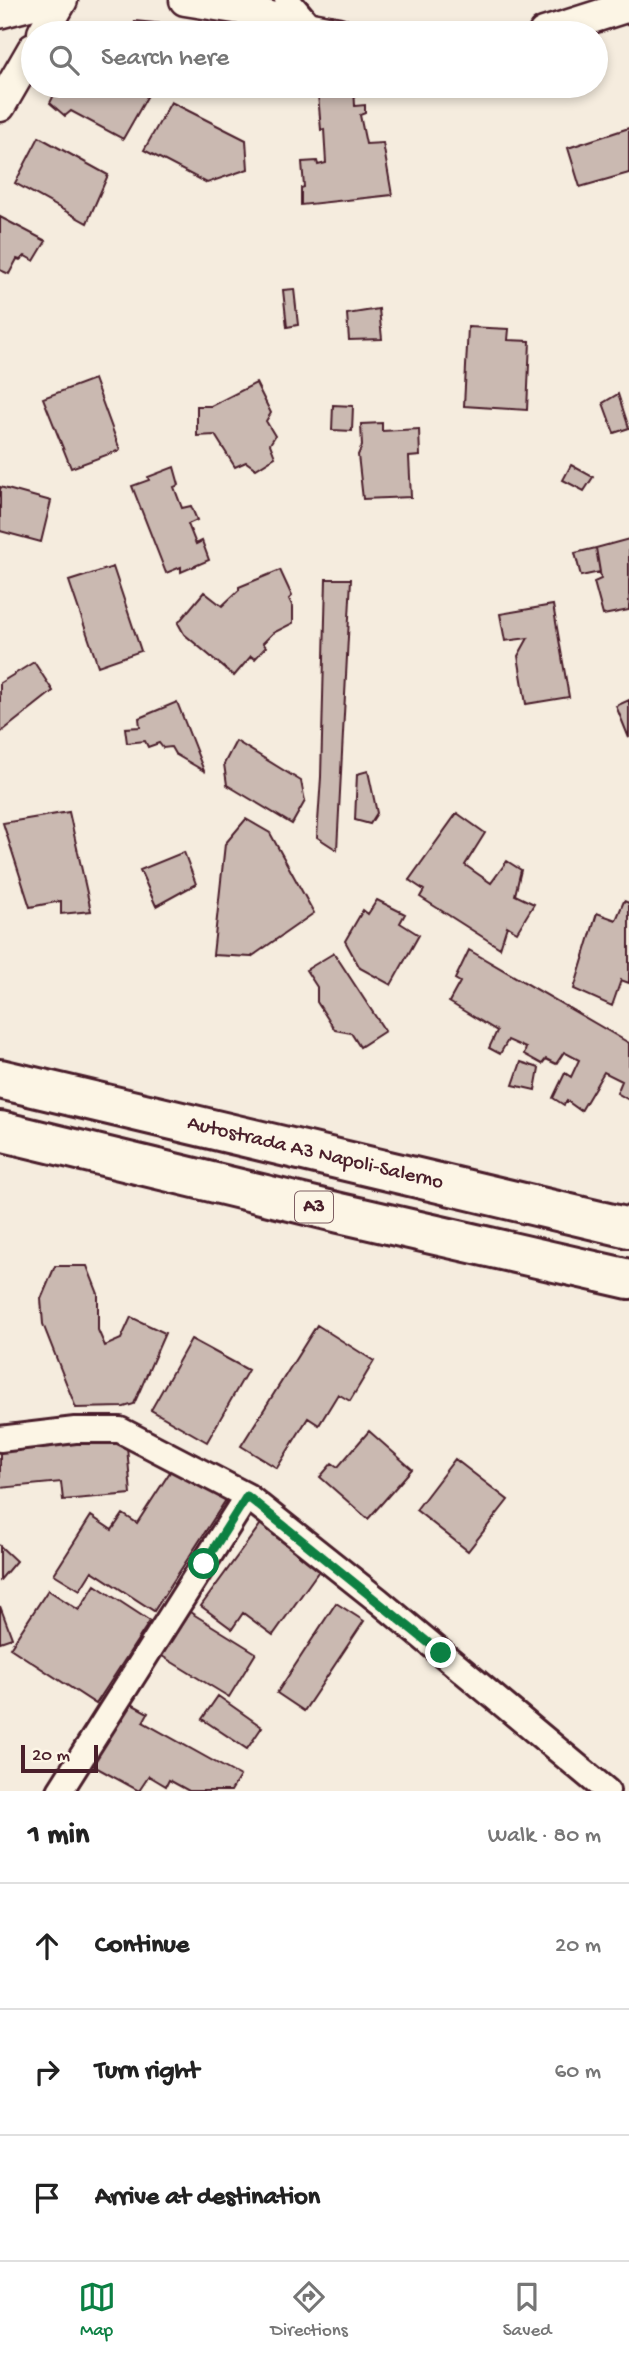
<!DOCTYPE html>
<html lang="en">
<head>
<meta charset="utf-8">
<style>
	body { margin:0; font-family:"Gochi Hand",sans-serif; background:#f2f2f2; color:#222 }
	.scale { position:absolute; left:21px; bottom:18px; width:77px; box-sizing:border-box; padding-left:7px; border:4px solid #4a1f2b; border-top:0; font-size:19px; line-height:24px; white-space:nowrap; color:#4a1f2b; -webkit-text-stroke:5px #fcf5e5; paint-order:stroke }
	.stop { position:absolute; width:21px; height:21px; margin:-16px; border:5px solid #0b8043; border-radius:50%; background:#fff }
	.stop.end { background:#0b8043; border-color:#fff; box-shadow:0 2px 7px #0008 }
	.list { margin:0; padding:0; list-style:none }
	h2 { display:flex; justify-content:space-between; align-items:center; height:91px; margin:0; padding:0 28px; font-size:30px }
	h2 small { font-size:23px; font-weight:400; color:#767676 }
	.list li { display:grid; grid-template-columns:46px 1fr auto; gap:21px; align-items:center; box-sizing:border-box; height:126px; padding:0 28px; border-top:2px solid #e0e0e0 }
	.list b { display:block; font-size:26px; white-space:nowrap }
	.list em { font-size:23px; font-style:normal; color:#767676 }
	.icon { flex:none; width:38px; height:38px; fill:none; stroke:currentColor; stroke-width:2; stroke-linecap:round; stroke-linejoin:round }
	.map { position:relative; flex:none; width:629px; height:1791px; overflow:hidden }
	.search { position:absolute; background:#fff; box-shadow:0 4px 10px #0003; left:21px; right:21px; top:21px; height:77px; display:flex; align-items:center; gap:18px; box-sizing:border-box; padding:0 24px; border-radius:38px; color:#767676; font-size:26px }
	.sheet { height:469px; background:#fff }
	nav { display:flex; justify-content:space-around; align-items:center; box-sizing:border-box; height:98px; border-top:2px solid #e0e0e0; background:#fff; font-size:19px; color:#767676 }
	nav a { display:grid; justify-items:center; gap:4px }
	nav .on { color:#0b8043 }
	.map>svg:first-child { display:block }
	.building { fill:#cab9b1; stroke:#4a1f2b; stroke-width:2 }
	.lines { fill:none; stroke-linecap:round; stroke-linejoin:round }
	.minor-casing { stroke:#4a1f2b; stroke-width:30 }
	.tertiary-casing { stroke:#4a1f2b; stroke-width:35 }
	.secondary-casing { stroke:#4a1f2b; stroke-width:38 }
	.motorway-casing { stroke:#4a1f2b; stroke-width:44 }
	.minor { stroke:#fcf5e5; stroke-width:24 }
	.tertiary { stroke:#fcf5e5; stroke-width:30 }
	.secondary { stroke:#fcf5e5; stroke-width:33 }
	.motorway { stroke:#fcf5e5; stroke-width:38 }
	.route { stroke:#0b8043; stroke-width:9 }
	.labels { text-anchor:middle; dominant-baseline:central; stroke-width:7; stroke-linejoin:round; paint-order:stroke }
	.shield { fill:#fcf5e5; stroke:#7f5f63; stroke-width:2 }
	.shield-label { font-size:19px; font-weight:bold; fill:#4a1f2b }
	.street-label { font-size:21px; fill:#4a1f2b; stroke:#fcf5e5 }
</style>
</head>
<body>
<div class="map">
<svg width="629" height="1791" viewBox="0 0 629 1791">
	<rect width="100%" height="100%" fill="#f5ecde"/>
	<filter id="ink" filterUnits="userSpaceOnUse"><feTurbulence type="fractalNoise" baseFrequency=".0143" numOctaves="2"/><feDisplacementMap in="SourceGraphic" scale="14" xChannelSelector="R" yChannelSelector="G"/><feConvolveMatrix kernelMatrix="1 2 1 2 8 2 1 2 1" color-interpolation-filters="sRGB"/></filter>
	<g filter="url(#ink)">
		<!-- building -->
		<path class="building" d="M 135,21 L 222,30 L 222,33 L 133,33 Z
			M 52,86 L 133,86 L 148,95 L 123,139 L 71,111 L 65,116 L 50,103 L 56,91 Z
			M 354,88 L 355,106 L 365,105 L 365,113 L 360,115 L 366,144 L 383,143 L 392,195 L 301,205 L 301,188 L 304,187 L 302,162 L 317,161 L 318,165 L 326,163 L 324,129 L 321,130 L 318,94 Z
			M 171,102 L 246,140 L 248,169 L 207,183 L 144,150 Z
			M 629,128 L 629,173 L 580,187 L 568,148 Z
			M 39,137 L 108,175 L 87,223 L 15,183 Z
			M 0,217 L 46,241 L 34,261 L 25,256 L 20,260 L 17,259 L 9,274 L 0,270 Z
			M 294,289 L 298,325 L 287,327 L 283,290 Z
			M 379,309 L 382,339 L 349,340 L 347,314 Z
			M 468,327 L 509,329 L 508,340 L 530,341 L 527,410 L 464,406 Z
			M 94,379 L 120,450 L 71,468 L 43,398 Z
			M 256,383 L 271,413 L 266,421 L 275,436 L 270,444 L 275,457 L 256,469 L 246,462 L 235,467 L 215,435 L 197,436 L 197,406 L 211,406 Z
			M 618,394 L 629,428 L 614,433 L 603,403 Z
			M 333,405 L 353,406 L 352,431 L 332,430 Z
			M 382,423 L 382,431 L 419,429 L 420,456 L 409,457 L 411,497 L 363,499 L 358,455 L 362,446 L 361,424 Z
			M 571,465 L 593,477 L 584,491 L 563,480 Z
			M 174,467 L 179,485 L 174,487 L 182,508 L 191,506 L 197,520 L 188,524 L 196,544 L 202,541 L 209,560 L 181,572 L 181,567 L 166,573 L 132,486 L 149,480 L 148,477 Z
			M 0,487 L 51,501 L 41,542 L 0,531 Z
			M 629,539 L 629,610 L 603,615 L 594,582 L 601,579 L 596,548 Z
			M 596,548 L 600,572 L 581,576 L 575,553 Z
			M 113,567 L 141,651 L 98,666 L 69,581 Z
			M 280,570 L 292,596 L 289,599 L 293,607 L 293,623 L 273,633 L 263,643 L 266,647 L 255,659 L 251,656 L 234,676 L 184,634 L 178,623 L 204,592 L 222,606 L 239,590 L 239,587 Z
			M 326,579 L 351,579 L 337,850 L 317,837 L 321,777 Z
			M 553,605 L 569,697 L 526,704 L 518,656 L 528,638 L 505,641 L 500,614 Z
			M 34,662 L 53,691 L 0,733 L 0,683 Z
			M 629,700 L 629,738 L 616,706 Z
			M 177,702 L 204,771 L 175,754 L 171,747 L 163,748 L 159,743 L 148,747 L 145,741 L 127,743 L 125,728 L 140,727 L 139,718 Z
			M 236,741 L 301,781 L 305,801 L 292,824 L 227,785 L 224,764 Z
			M 368,771 L 377,813 L 370,824 L 355,820 L 357,774 Z
			M 69,812 L 91,911 L 61,914 L 61,901 L 30,907 L 3,823 Z
			M 457,813 L 485,833 L 465,865 L 491,883 L 507,861 L 521,870 L 515,895 L 534,904 L 517,932 L 507,926 L 500,948 L 420,897 L 424,890 L 409,880 Z
			M 246,819 L 270,833 L 314,913 L 251,957 L 213,955 L 225,844 Z
			M 184,852 L 196,884 L 156,906 L 140,870 Z
			M 377,900 L 405,914 L 400,923 L 419,935 L 391,985 L 360,968 L 345,941 L 363,910 L 368,914 Z
			M 624,901 L 629,903 L 629,983 L 621,980 L 612,1006 L 574,989 L 597,913 L 616,920 Z
			M 469,950 L 629,1043 L 629,1100 L 617,1093 L 622,1081 L 604,1072 L 581,1111 L 567,1101 L 564,1105 L 553,1098 L 565,1073 L 571,1077 L 579,1060 L 564,1052 L 556,1064 L 546,1059 L 542,1064 L 524,1054 L 526,1048 L 508,1040 L 500,1054 L 489,1048 L 497,1031 L 449,1002 L 460,982 L 455,979 Z
			M 334,953 L 385,1031 L 360,1047 L 351,1033 L 335,1030 L 317,1002 L 317,987 L 306,970 Z
			M 521,1062 L 539,1068 L 535,1090 L 513,1085 Z
			M 55,1266 L 87,1266 L 98,1294 L 98,1330 L 105,1346 L 121,1339 L 131,1317 L 165,1333 L 134,1404 L 124,1407 L 76,1408 L 43,1324 L 41,1299 Z
			M 317,1325 L 374,1361 L 350,1401 L 338,1394 L 319,1425 L 308,1418 L 277,1468 L 241,1446 Z
			M 191,1339 L 248,1370 L 207,1442 L 151,1410 Z
			M 369,1431 L 412,1469 L 368,1519 L 320,1477 L 332,1463 L 338,1467 Z
			M 126,1435 L 131,1494 L 63,1500 L 61,1482 L 0,1488 L 0,1447 Z
			M 181,1455 L 231,1492 L 154,1611 L 92,1571 L 80,1590 L 54,1574 L 91,1516 L 112,1530 L 123,1514 L 137,1523 Z
			M 455,1459 L 508,1500 L 468,1551 L 416,1510 Z
			M 268,1514 L 328,1558 L 273,1635 L 243,1613 L 232,1629 L 201,1606 Z
			M 0,1546 L 16,1561 L 0,1580 Z
			M 95,1585 L 150,1621 L 96,1704 L 10,1648 L 48,1590 L 79,1610 Z
			M 336,1603 L 364,1621 L 304,1711 L 277,1693 Z
			M 0,1606 L 12,1638 L 0,1642 Z
			M 185,1609 L 256,1653 L 229,1697 L 157,1653 Z
			M 218,1696 L 262,1727 L 247,1749 L 202,1719 Z
			M 126,1701 L 148,1713 L 143,1722 L 240,1776 L 231,1791 L 189,1791 L 169,1780 L 166,1786 L 149,1776 L 139,1791 L 90,1764 Z"/>
		<g class="lines">
			<defs>
				<path id="minor" d="M 287,0 L 311,28
					M 0,1439 L 75,1430 L 120,1430 L 247,1496 L 379,1601 L 607,1791
					M 60,1791 L 247,1496"/>
				<path id="tertiary" d="M 185,0 L 241,9 L 311,28 L 338,33
					M 43,33 L 62,0
					M 544,33 L 629,6
					M 0,106 L 33,49"/>
				<path id="secondary" d="M 0,11 L 42,0"/>
				<g id="motorway">
					<path id="s1" d="M 0,1079 L 629,1228"/>
					<path d="M 0,1131 L 340,1213 L 629,1279"/>
				</g>
			</defs>
			<!-- minor casing -->
			<use href="#minor" class="minor-casing"/>
			<!-- tertiary casing -->
			<use href="#tertiary" class="tertiary-casing"/>
			<!-- secondary casing -->
			<use href="#secondary" class="secondary-casing"/>
			<!-- motorway casing -->
			<use href="#motorway" class="motorway-casing"/>
			<!-- minor -->
			<use href="#minor" class="minor"/>
			<!-- tertiary -->
			<use href="#tertiary" class="tertiary"/>
			<!-- secondary -->
			<use href="#secondary" class="secondary"/>
			<!-- motorway -->
			<use href="#motorway" class="motorway"/>
		</g>
	</g>
	<g class="lines" filter="url(#ink)">
		<!-- route -->
		<path class="route" d="M 204,1564 L 247,1496 L 441,1653"/>
	</g>
	<g class="labels">
		<!-- shield labels -->
		<rect class="shield" x="295" y="1191.5" width="38" height="31" rx="5"/>
		<g class="shield-label">
			<text x="314" y="1207">A3</text>
		</g>
		<!-- street labels -->
		<g class="street-label">
			<text stroke="none"><textPath href="#s1" startOffset="324">Autostrada A3 Napoli-Salerno</textPath></text>
		</g>
	</g>
</svg>
<div class="scale">20 m</div>
<div class="stop" style="left:204px;top:1564px"></div>
<div class="stop end" style="left:441px;top:1653px"></div>
<div class="search"><svg class="icon" aria-label="search" viewBox="0 0 24 24"><circle cx="10" cy="10" r="6"/><path d="M15 15l6 6"/></svg>Search here</div>
</div>
<section class="sheet">
<h2>1 min<small>Walk · 80 m</small></h2>
<ul class="list">
<li><svg class="icon" aria-label="ahead" viewBox="0 0 24 24"><path d="M12 20V5M6 11l6-6 6 6"/></svg><div><b>Continue</b></div><em>20 m</em></li>
<li><svg class="icon" aria-label="right" viewBox="0 0 24 24"><path d="M7 20v-9h11M14 6l5 5-5 5"/></svg><div><b>Turn right</b></div><em>60 m</em></li>
<li><svg class="icon" aria-label="arrive" viewBox="0 0 24 24"><path d="M6 21V4h12l-3 4 3 4H6"/></svg><div><b>Arrive at destination</b></div></li>
</ul>
</section>
<nav>
<a class="on"><svg class="icon" aria-label="map" viewBox="0 0 24 24"><path d="M3 6l6-2 6 2 6-2v14l-6 2-6-2-6 2zM9 4v14M15 6v14"/></svg>Map</a>
<a><svg class="icon" aria-label="directions" viewBox="0 0 24 24"><path d="M12 3l9 9-9 9-9-9zM9 14v-3h6M13 9l2 2-2 2"/></svg>Directions</a>
<a><svg class="icon" aria-label="saved" viewBox="0 0 24 24"><path d="M7 4h10v16l-5-4-5 4z"/></svg>Saved</a>
</nav>
</body>
</html>
